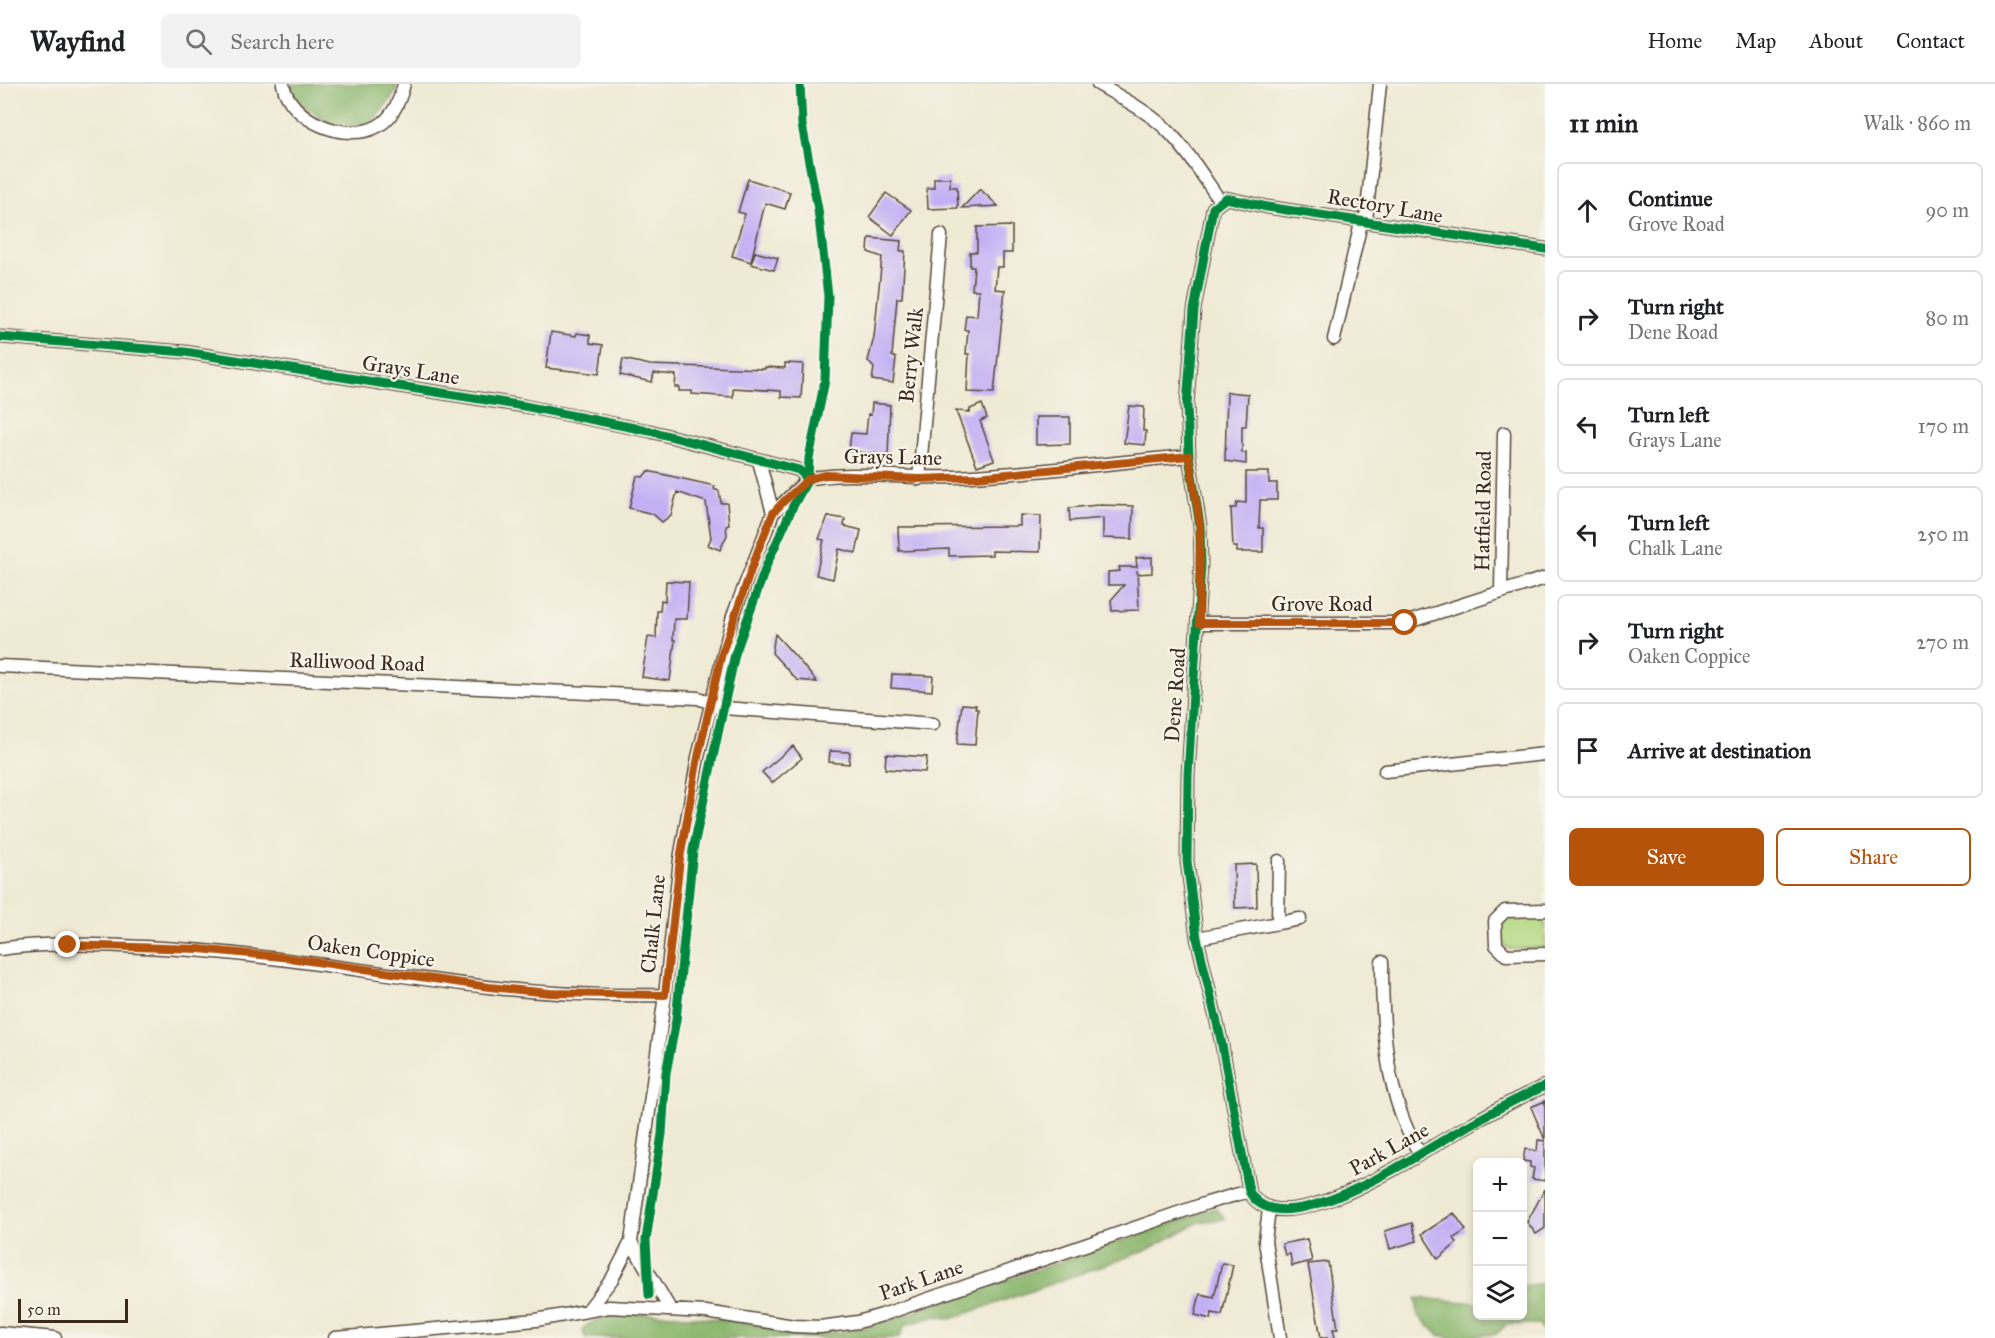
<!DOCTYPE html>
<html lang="en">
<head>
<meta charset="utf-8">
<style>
	body { margin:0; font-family:"IM FELL Great Primer",serif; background:#f2f2f2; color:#202124 }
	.controls { position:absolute; right:18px; bottom:18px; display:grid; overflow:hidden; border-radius:9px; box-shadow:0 3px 9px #0003 }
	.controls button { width:54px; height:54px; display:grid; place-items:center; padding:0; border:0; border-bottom:2px solid #e0e0e0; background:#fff; color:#202124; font:30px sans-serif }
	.scale { position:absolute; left:18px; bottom:15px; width:110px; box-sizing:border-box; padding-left:6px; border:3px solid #3b2a1e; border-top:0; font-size:16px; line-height:21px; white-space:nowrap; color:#3b2a1e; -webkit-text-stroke:4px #f7f3e8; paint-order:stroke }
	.stop { position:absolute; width:18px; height:18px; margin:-14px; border:4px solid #b45309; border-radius:50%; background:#fff }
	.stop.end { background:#b45309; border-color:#fff; box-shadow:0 2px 6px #0008 }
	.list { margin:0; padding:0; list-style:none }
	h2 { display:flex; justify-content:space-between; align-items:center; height:78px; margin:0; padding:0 24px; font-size:26px }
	h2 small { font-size:20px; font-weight:400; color:#757577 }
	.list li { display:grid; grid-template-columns:39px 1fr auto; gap:18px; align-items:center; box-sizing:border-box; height:96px; margin:0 12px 12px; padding:0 12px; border:2px solid #e0e0e0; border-radius:9px }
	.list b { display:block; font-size:22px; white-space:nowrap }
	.list p { margin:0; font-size:20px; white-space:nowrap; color:#757577 }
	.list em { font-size:20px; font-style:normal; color:#757577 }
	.actions { display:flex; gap:12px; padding:18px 24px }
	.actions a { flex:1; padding:14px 0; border:2px solid #b45309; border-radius:9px; text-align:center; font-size:21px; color:#b45309 }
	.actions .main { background:#b45309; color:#fff }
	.icon { flex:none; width:33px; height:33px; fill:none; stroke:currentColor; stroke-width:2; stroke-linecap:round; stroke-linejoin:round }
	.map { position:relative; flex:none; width:1545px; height:1254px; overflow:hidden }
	header { display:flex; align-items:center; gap:36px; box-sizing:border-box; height:84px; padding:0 30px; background:#fff; border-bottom:2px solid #e0e0e0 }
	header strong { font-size:28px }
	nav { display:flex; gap:33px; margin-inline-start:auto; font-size:21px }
	.search { width:420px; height:54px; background:#f2f2f2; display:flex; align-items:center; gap:15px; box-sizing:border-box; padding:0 21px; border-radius:9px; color:#757577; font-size:22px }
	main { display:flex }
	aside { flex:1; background:#fff }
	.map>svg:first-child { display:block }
	.green { fill:#b2d881; stroke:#768150; stroke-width:1.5 }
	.forest { fill:#8db86f; stroke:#647146; stroke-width:1.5 }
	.building { fill:#c3b0f4 }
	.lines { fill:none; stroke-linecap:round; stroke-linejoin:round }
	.street-casing { stroke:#564739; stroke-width:15 }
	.street { stroke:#fff; stroke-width:12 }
	.cycleway-casing { stroke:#f7f3e8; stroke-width:13 }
	.cycleway { stroke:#00873e; stroke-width:9 }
	.route { stroke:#b45309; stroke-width:8 }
	.labels { text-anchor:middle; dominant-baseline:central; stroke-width:4.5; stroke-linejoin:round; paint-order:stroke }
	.street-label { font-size:21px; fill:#3b2a1e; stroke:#f7f3e8 }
</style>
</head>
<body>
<header>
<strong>Wayfind</strong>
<div class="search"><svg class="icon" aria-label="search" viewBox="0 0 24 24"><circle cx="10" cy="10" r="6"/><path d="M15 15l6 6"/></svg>Search here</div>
<nav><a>Home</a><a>Map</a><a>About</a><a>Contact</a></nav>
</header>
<main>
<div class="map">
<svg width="1545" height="1254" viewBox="0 0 1545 1254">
	<rect width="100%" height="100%" fill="#f7f3e8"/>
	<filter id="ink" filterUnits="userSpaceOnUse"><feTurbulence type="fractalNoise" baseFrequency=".0167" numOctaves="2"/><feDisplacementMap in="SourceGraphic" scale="12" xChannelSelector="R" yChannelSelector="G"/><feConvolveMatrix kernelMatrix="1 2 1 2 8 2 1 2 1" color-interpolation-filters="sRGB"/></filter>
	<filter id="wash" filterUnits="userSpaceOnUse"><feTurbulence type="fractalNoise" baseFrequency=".008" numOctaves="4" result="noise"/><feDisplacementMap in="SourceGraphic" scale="24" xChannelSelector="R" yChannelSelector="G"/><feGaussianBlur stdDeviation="1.35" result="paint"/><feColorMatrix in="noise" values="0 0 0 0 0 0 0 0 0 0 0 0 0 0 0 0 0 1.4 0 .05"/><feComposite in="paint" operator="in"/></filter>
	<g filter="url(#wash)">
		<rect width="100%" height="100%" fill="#efead4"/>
		<!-- green -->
		<path class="green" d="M 1545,831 L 1545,864 L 1509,865 L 1500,856 L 1500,841 L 1509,832 Z"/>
		<!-- forest -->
		<path class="forest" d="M 292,0 L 396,0 L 396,8 L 370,41 L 334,42 L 309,26 L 293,11 Z
			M 1216,1124 L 1225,1135 L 1199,1138 L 1147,1166 L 951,1235 L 936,1232 L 905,1241 L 899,1254 L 586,1254 L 582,1246 C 614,1208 784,1249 834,1248 C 849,1248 865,1243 879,1240 Z
			M 1545,1199 L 1545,1252 L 1539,1240 L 1507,1240 L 1496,1250 L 1455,1254 L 1439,1251 L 1418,1232 L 1416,1214 L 1477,1219 L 1478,1232 L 1522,1232 L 1523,1202 Z"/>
		<g id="blocks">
			<!-- building -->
			<path class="building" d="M 934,94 L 950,94 L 950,103 L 957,103 L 958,124 L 928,125 L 927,104 L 934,104 Z
				M 748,95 L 790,108 L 785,125 L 765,119 L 751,178 L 732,172 L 745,130 L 738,128 Z
				M 980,105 L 998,122 L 962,124 Z
				M 886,109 L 911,126 L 893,151 L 869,133 Z
				M 1012,142 L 1012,169 L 1003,169 L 1003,183 L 997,183 L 995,205 L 1005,206 L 994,309 L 967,308 L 969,270 L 966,270 L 968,246 L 964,246 L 966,231 L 977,232 L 979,206 L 972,206 L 974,183 L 970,183 L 970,168 L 977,168 L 977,143 Z
				M 869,154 L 901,157 L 900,167 L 905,167 L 902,214 L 897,214 L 892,272 L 896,274 L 893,299 L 872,296 L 874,284 L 868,277 L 874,253 L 882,173 L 868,168 Z
				M 755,168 L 778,174 L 774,186 L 751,180 Z
				M 551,248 L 576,252 L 577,249 L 590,251 L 590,259 L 603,261 L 599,290 L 546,284 Z
				M 623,275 L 650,281 L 765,285 L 765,283 L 785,284 L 785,279 L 803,280 L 801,314 L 781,313 L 781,307 L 733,304 L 733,313 L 692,310 L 692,307 L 679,307 L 679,303 L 675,303 L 676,291 L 654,289 L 652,298 L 620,291 Z
				M 1227,308 L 1248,310 L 1246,342 L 1242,342 L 1242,369 L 1246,369 L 1246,380 L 1225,377 Z
				M 872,319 L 890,321 L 888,371 L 849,367 L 851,349 L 866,350 L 868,330 L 871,331 Z
				M 982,320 L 987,334 L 980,337 L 994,376 L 977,382 L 956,327 L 970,328 L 970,325 Z
				M 1129,322 L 1144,323 L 1143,347 L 1146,347 L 1145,361 L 1124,359 Z
				M 1036,333 L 1070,333 L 1070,360 L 1036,361 Z
				M 648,387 L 715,402 L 714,405 L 719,407 L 721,419 L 727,419 L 729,441 L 726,442 L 727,451 L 720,466 L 708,461 L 711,454 L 706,418 L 677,408 L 671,431 L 662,438 L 653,430 L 629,424 L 637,392 L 643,393 Z
				M 1246,388 L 1269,388 L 1269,399 L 1277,399 L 1277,416 L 1260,416 L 1259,444 L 1263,444 L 1263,468 L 1237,468 L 1237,463 L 1233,463 L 1231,424 L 1236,424 L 1237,418 L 1246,419 Z
				M 1098,421 L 1133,422 L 1132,455 L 1103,454 L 1103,434 L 1070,437 L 1069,424 Z
				M 1020,431 L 1041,432 L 1040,468 L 992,467 L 992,471 L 949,472 L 949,465 L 899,467 L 898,443 L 1020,442 Z
				M 828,432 L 845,435 L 844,442 L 861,446 L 856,469 L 839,465 L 833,495 L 816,491 L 824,456 L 819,455 Z
				M 1152,473 L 1152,489 L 1137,490 L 1137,486 L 1139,526 L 1112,527 L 1111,516 L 1124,501 L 1108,501 L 1108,488 L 1120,487 L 1119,483 L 1137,483 L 1136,474 Z
				M 666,497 L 689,498 L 687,535 L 674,535 L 673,556 L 675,556 L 670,597 L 642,593 L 648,553 L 656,554 L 657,527 L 660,527 L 661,516 L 665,517 Z
				M 775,550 L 796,573 L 817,598 L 797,596 L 772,569 Z
				M 892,590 L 933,592 L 932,607 L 891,604 Z
				M 962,620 L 976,621 L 975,625 L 978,625 L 975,661 L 957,660 Z
				M 793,662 L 802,674 L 772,699 L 762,688 Z
				M 830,667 L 850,668 L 849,680 L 829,678 Z
				M 886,670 L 927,673 L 925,688 L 885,685 Z
				M 1256,780 L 1257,823 L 1235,824 L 1234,781 Z
				M 1545,1017 L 1545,1056 L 1531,1023 Z
				M 1538,1056 L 1545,1057 L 1545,1097 L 1532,1095 L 1534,1084 L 1530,1083 L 1530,1078 L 1523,1077 L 1525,1065 L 1537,1067 Z
				M 1545,1105 L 1545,1144 L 1536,1150 L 1527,1138 Z
				M 1454,1129 L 1466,1146 L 1454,1154 L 1457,1159 L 1438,1175 L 1422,1150 Z
				M 1412,1139 L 1417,1157 L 1390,1165 L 1385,1147 Z
				M 1307,1155 L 1312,1177 L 1292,1182 L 1290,1170 L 1285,1171 L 1282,1160 Z
				M 1328,1178 L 1338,1245 L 1333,1245 L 1335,1254 L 1321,1254 L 1308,1180 Z
				M 1222,1179 L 1233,1181 L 1222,1231 L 1212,1229 L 1211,1235 L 1195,1231 L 1200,1210 L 1214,1213 Z"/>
		</g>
	</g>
	<g filter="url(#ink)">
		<use href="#blocks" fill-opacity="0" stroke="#564739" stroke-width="1.5"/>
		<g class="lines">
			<defs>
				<path id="street" d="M 283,0 C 289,36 346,60 378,42 C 393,34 400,16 404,0
					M 1098,0 C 1120,13 1144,25 1164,43 C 1186,64 1203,92 1220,117
					M 1366,136 L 1380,0
					M 1545,165 L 1267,123 L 1226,114 L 1213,124 L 1194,226 L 1187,320 L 1189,372 L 1200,442 L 1201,480 L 1188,691 L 1187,777 L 1197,854 L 1221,956 L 1249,1107 C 1279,1167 1426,1065 1464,1044 C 1490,1029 1517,1014 1545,1002
					M 0,253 L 185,268 L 524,322 L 650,347 L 799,386 L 808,395
					M 1334,255 L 1362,135
					M 759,377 L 773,429
					M 808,395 C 849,386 909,395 953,393 C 1032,390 1111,378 1189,372
					M 919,395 L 941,151
					M 1501,507 L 1504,349
					M 1199,539 L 1405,539 L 1545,494
					M 0,582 L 698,614 L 724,624 L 933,640
					M 1385,687 L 1545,670
					M 1545,826 L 1505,827 L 1495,837 L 1496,861 L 1506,871 L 1545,870
					M 1278,839 L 1300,835
					M 1197,854 L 1278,839 L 1279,777
					M 0,865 C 48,858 97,861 145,863 C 261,868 373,890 488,903 C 546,910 606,912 665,911
					M 1382,878 C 1382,942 1385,1013 1420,1070
					M 1269,1125 L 1265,1157 L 1280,1254
					M 670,1225 L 631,1158 L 665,911 L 680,775 L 698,673 L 733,532 L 773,429 L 808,395
					M 588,1226 L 612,1195 L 631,1158
					M 0,1249 L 55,1254
					M 335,1254 L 536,1236 L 609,1223 L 706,1228 L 794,1242 L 820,1243 L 858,1238 L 882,1231 L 1207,1119 L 1249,1107"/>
			</defs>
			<!-- street casing -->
			<use href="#street" class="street-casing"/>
			<!-- street -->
			<use href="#street" class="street"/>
			<defs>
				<path id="cycleway" d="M 1545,165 L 1267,123 L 1226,114 L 1213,124 L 1194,226 L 1187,320 L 1189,372 L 1200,442 L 1201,480 L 1188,691 L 1187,777 L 1197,854 L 1221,956 L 1249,1107 C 1279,1167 1426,1065 1464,1044 C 1490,1029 1517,1014 1545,1002
					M 0,253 L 185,268 L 524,322 L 650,347 L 799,386 L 808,395
					M 649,1211 L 646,1156 L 662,1050 L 666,989 L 676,936 L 693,766 L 735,570 L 767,480 L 793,422 L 808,395 L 809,374 L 825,296 L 828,212 L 818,125 L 802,41 L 800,0"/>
			</defs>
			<!-- cycleway casing -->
			<use href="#cycleway" class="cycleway-casing"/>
			<!-- cycleway -->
			<use href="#cycleway" class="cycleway"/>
		</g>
	</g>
	<g class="lines" filter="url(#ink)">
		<!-- route -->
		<path class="route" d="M 68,861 L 199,865 L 282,873 L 489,903 L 550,909 L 665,911 L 680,775 L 698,673 L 722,569 L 757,469 L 773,429 L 784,417 L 808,395 L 826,391 L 919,395 L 976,393 L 1189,372 L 1200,442 L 1199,539 L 1405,539"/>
	</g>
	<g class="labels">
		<!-- street labels -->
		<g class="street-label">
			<text transform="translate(1385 122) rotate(10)">Rectory Lane</text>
			<text transform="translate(911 271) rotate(-84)">Berry Walk</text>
			<text transform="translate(411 286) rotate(9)">Grays Lane</text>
			<text transform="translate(893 373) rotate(1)">Grays Lane</text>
			<text transform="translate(1483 427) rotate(-89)">Hatfield Road</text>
			<text x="1322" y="520">Grove Road</text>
			<text transform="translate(357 578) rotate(2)">Ralliwood Road</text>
			<text transform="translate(1175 611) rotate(-86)">Dene Road</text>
			<text transform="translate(653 840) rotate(-84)">Chalk Lane</text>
			<text transform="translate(371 867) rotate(8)">Oaken Coppice</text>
			<text transform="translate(1389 1065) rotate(-29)">Park Lane</text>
			<text transform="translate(921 1196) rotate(-19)">Park Lane</text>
		</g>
	</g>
</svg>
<div class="controls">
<button>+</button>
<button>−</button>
<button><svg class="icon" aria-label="layers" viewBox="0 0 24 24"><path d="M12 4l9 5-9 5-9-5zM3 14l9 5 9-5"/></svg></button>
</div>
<div class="scale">50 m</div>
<div class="stop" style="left:1405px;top:539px"></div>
<div class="stop end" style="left:68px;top:861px"></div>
</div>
<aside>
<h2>11 min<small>Walk · 860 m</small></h2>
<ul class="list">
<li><svg class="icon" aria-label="ahead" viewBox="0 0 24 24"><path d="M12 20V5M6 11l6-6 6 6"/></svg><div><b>Continue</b><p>Grove Road</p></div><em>90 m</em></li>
<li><svg class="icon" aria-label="right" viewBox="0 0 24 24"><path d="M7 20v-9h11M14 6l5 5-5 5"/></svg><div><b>Turn right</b><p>Dene Road</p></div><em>80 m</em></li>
<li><svg class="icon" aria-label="left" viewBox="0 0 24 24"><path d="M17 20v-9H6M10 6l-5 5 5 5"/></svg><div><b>Turn left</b><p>Grays Lane</p></div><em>170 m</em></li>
<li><svg class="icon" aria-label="left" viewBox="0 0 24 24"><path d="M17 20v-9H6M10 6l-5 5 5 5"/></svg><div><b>Turn left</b><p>Chalk Lane</p></div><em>250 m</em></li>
<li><svg class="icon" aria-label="right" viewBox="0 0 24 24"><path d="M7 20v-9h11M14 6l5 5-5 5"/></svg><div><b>Turn right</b><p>Oaken Coppice</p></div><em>270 m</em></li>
<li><svg class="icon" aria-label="arrive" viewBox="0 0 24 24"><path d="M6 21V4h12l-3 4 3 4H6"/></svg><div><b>Arrive at destination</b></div></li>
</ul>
<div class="actions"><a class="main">Save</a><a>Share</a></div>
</aside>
</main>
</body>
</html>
